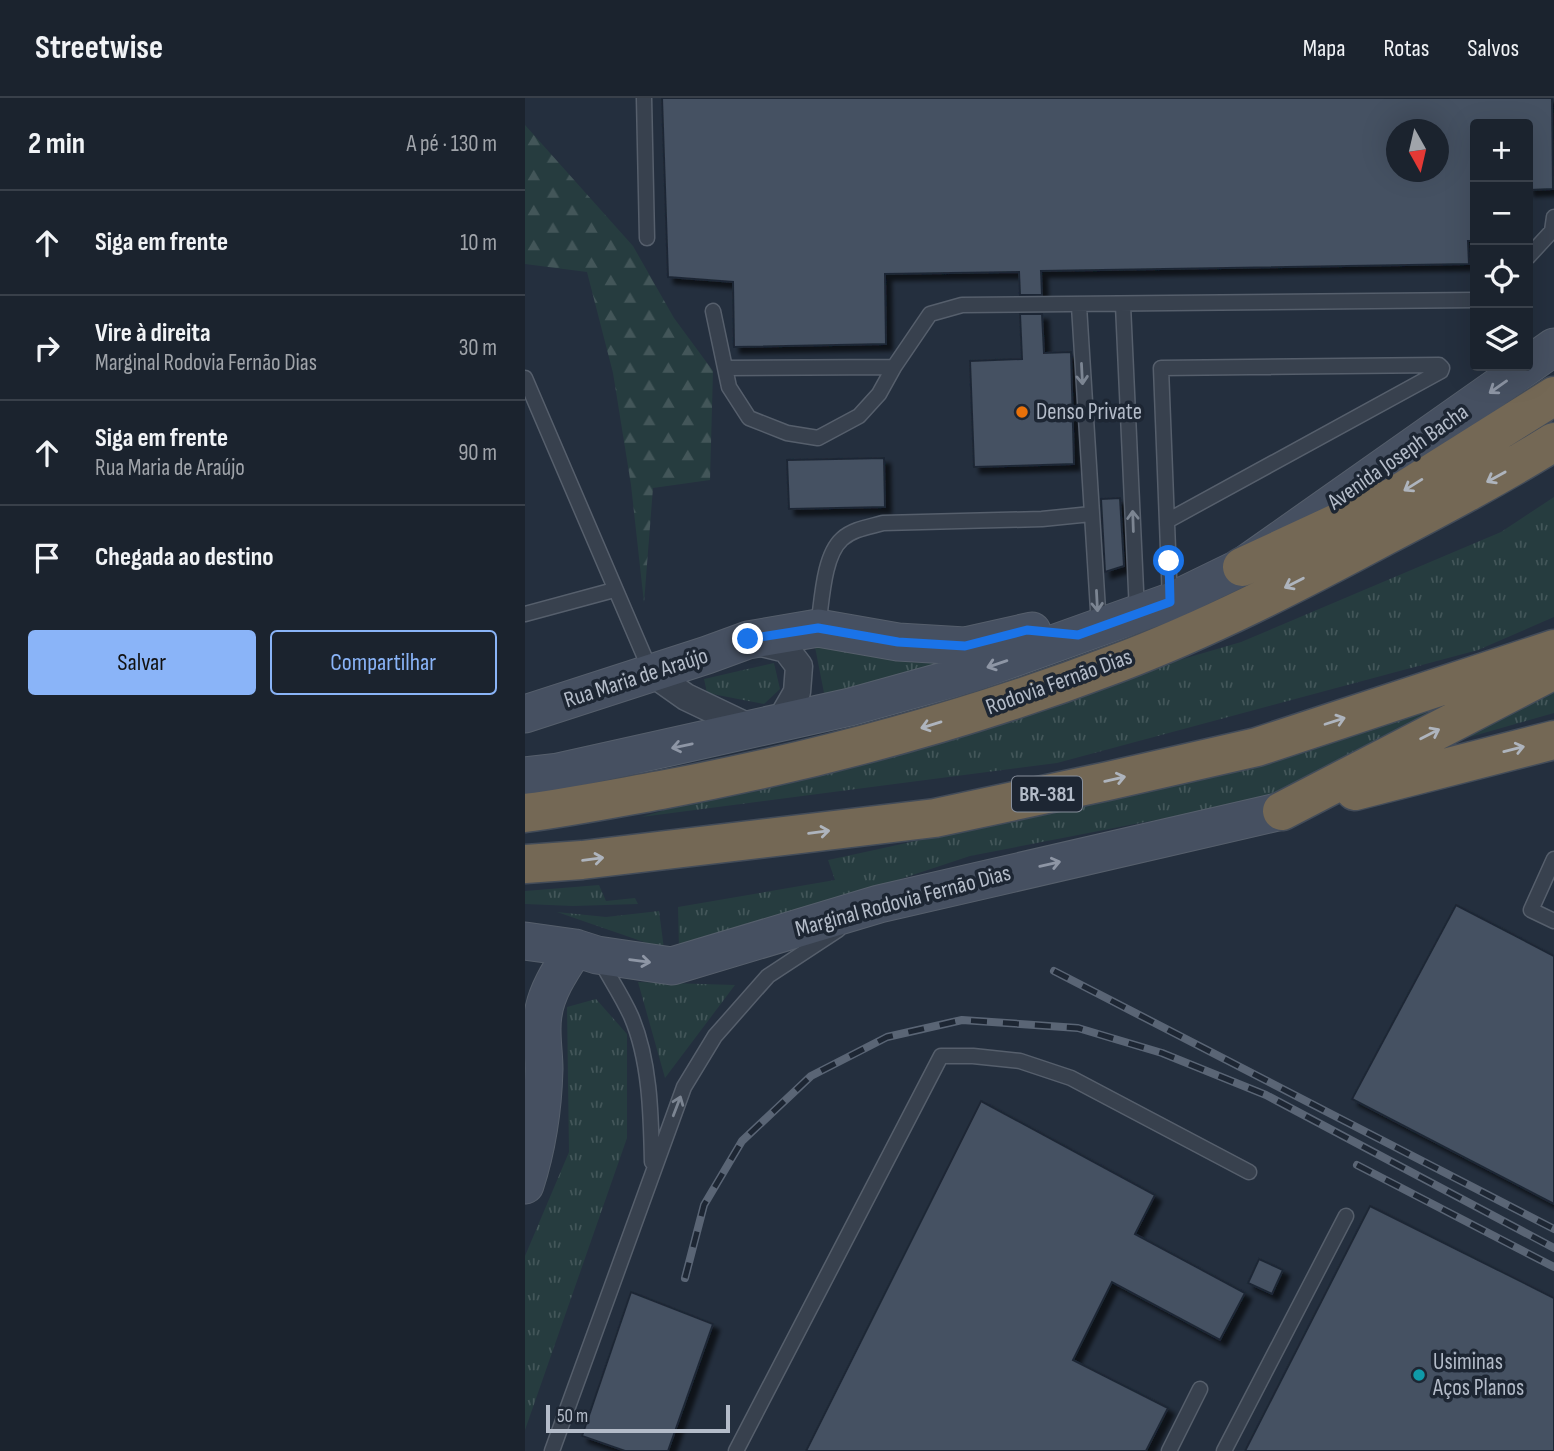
<!DOCTYPE html>
<html lang="pt">
<head>
<meta charset="utf-8">
<style>
	body { margin:0; font-family:"Sofia Sans Condensed",sans-serif; background:#282f3a; color:#f1f3f6 }
	.controls { position:absolute; right:21px; top:21px; display:grid; overflow:hidden; border-radius:7px; box-shadow:0 7px 28px #0002 }
	.controls button { width:63px; height:63px; display:grid; place-items:center; padding:0; border:0; border-bottom:2px solid #39404a; background:#1b232e; color:#f1f3f6; font:35px sans-serif }
	.compass { position:absolute; left:861px; top:21px; width:63px; height:63px; border-radius:50%; background:#1b232e; box-shadow:0 7px 28px #0002; rotate:172deg }
	.scale { position:absolute; left:21px; bottom:18px; width:184px; box-sizing:border-box; padding-left:7px; border:4px solid #b4bcc9; border-top:0; font-size:19px; line-height:24px; white-space:nowrap; color:#b4bcc9; -webkit-text-stroke:5px #1d2633; paint-order:stroke }
	.stop { position:absolute; width:21px; height:21px; margin:-16px; border:5px solid #1a73e8; border-radius:50%; background:#fff }
	.stop.end { background:#1a73e8; border-color:#fff; box-shadow:0 2px 7px #0008 }
	.list { margin:0; padding:0; list-style:none }
	h2 { display:flex; justify-content:space-between; align-items:center; height:91px; margin:0; padding:0 28px; font-size:30px }
	h2 small { font-size:23px; font-weight:400; color:#a0a4aa }
	.list li { display:grid; grid-template-columns:46px 1fr auto; gap:21px; align-items:center; box-sizing:border-box; height:105px; padding:0 28px; border-top:2px solid #39404a }
	.list b { display:block; font-size:26px; white-space:nowrap }
	.list p { margin:0; font-size:23px; white-space:nowrap; color:#a0a4aa }
	.list em { font-size:23px; font-style:normal; color:#a0a4aa }
	.actions { display:flex; gap:14px; padding:21px 28px }
	.actions a { flex:1; padding:16px 0; border:2px solid #8ab4f8; border-radius:7px; text-align:center; font-size:24px; color:#8ab4f8 }
	.actions .main { background:#8ab4f8; color:#111 }
	.icon { flex:none; width:38px; height:38px; fill:none; stroke:currentColor; stroke-width:2; stroke-linecap:round; stroke-linejoin:round }
	.map { position:relative; flex:none; width:1029px; height:1353px; overflow:hidden }
	header { display:flex; align-items:center; gap:42px; box-sizing:border-box; height:98px; padding:0 35px; background:#1b232e; border-bottom:2px solid #39404a }
	header strong { font-size:33px }
	nav { display:flex; gap:38px; margin-inline-start:auto; font-size:24px }
	main { display:flex }
	aside { flex:1; background:#1b232e }
	.map>svg:first-child { display:block }
	.grass { fill:url(#grass-tufts) }
	.forest { fill:url(#forest-firs) }
	.building { fill:#455162; stroke:#1f2835; stroke-width:2; fill-rule:evenodd; filter:url(#shadow) }
	.lines { fill:none; stroke-linecap:round; stroke-linejoin:round }
	.lane-casing { stroke:#565f6c; stroke-width:17 }
	.street-casing { stroke:#565f6c; stroke-width:29 }
	.secondary-casing { stroke:#565f6c; stroke-width:39 }
	.highway-casing { stroke:#434c59; stroke-width:41 }
	.lane { stroke:#38414e; stroke-width:14 }
	.street { stroke:#38414e; stroke-width:26 }
	.secondary { stroke:#465061; stroke-width:37 }
	.highway { stroke:#746855; stroke-width:38 }
	.rail-casing { stroke:#5a6575; stroke-width:8 }
	.rail { stroke:#1d2633; stroke-width:5; stroke-dasharray:16; stroke-linecap:butt }
	.oneway { stroke:#7c8592 }
	.oneway2 { stroke:#8e96a5 }
	.oneway3 { stroke:#aeb4bd }
	.route { stroke:#1a73e8; stroke-width:9 }
	.food-dot { fill:#e8710a; stroke:#1d2633; stroke-width:2.5 }
	.culture-dot { fill:#0f9aa8; stroke:#1d2633; stroke-width:2.5 }
	.labels { text-anchor:middle; dominant-baseline:central; stroke-width:7; stroke-linejoin:round; paint-order:stroke }
	.shield { fill:#1d2633; stroke:#878f9c; stroke-width:2 }
	.shield-label { font-size:21px; font-weight:bold; fill:#b4bcc9 }
	.poi-label { font-size:23px; fill:#b4bcc9; stroke:#1d2633; text-anchor:start }
	.street-label { font-size:23px; fill:#b4bcc9; stroke:#1d2633 }
</style>
</head>
<body>
<header>
<strong>Streetwise</strong>
<nav><a>Mapa</a><a>Rotas</a><a>Salvos</a></nav>
</header>
<main>
<aside>
<h2>2 min<small>A pé · 130 m</small></h2>
<ul class="list">
<li><svg class="icon" aria-label="ahead" viewBox="0 0 24 24"><path d="M12 20V5M6 11l6-6 6 6"/></svg><div><b>Siga em frente</b></div><em>10 m</em></li>
<li><svg class="icon" aria-label="right" viewBox="0 0 24 24"><path d="M7 20v-9h11M14 6l5 5-5 5"/></svg><div><b>Vire à direita</b><p>Marginal Rodovia Fernão Dias</p></div><em>30 m</em></li>
<li><svg class="icon" aria-label="ahead" viewBox="0 0 24 24"><path d="M12 20V5M6 11l6-6 6 6"/></svg><div><b>Siga em frente</b><p>Rua Maria de Araújo</p></div><em>90 m</em></li>
<li><svg class="icon" aria-label="arrive" viewBox="0 0 24 24"><path d="M6 21V4h12l-3 4 3 4H6"/></svg><div><b>Chegada ao destino</b></div></li>
</ul>
<div class="actions"><a class="main">Salvar</a><a>Compartilhar</a></div>
</aside>
<div class="map">
<svg width="1029" height="1353" viewBox="0 0 1029 1353">
	<defs>
		<pattern id="grass-tufts" width="24" height="20" patternUnits="userSpaceOnUse" patternTransform="scale(1.75)"><rect width="24" height="20" fill="#263c3f"/><path d="M3 7l-1-3M5 7V3M7 7l1-3M15 17l-1-3M17 17v-4M19 17l1-3" fill="none" stroke="#435659"/></pattern>
		<pattern id="forest-firs" width="22" height="20" patternUnits="userSpaceOnUse" patternTransform="scale(1.75)"><rect width="22" height="20" fill="#263c3f"/><path d="M5 1l3.5 6h-7zM16 11l3.5 6h-7z" fill="#435659"/></pattern>
		<filter id="shadow"><feDropShadow dx="6" dy="6" stdDeviation="2" flood-color="#0009"/></filter>
	</defs>
	<rect width="100%" height="100%" fill="#242f3e"/>
	<!-- grass -->
	<path class="grass" d="M 1029,399 L 1029,519 L 953,552 L 532,665 L 116,719 L 716,544 L 976,434 Z
		M 290,549 L 424,565 L 300,600 Z
		M 249,565 L 255,591 L 239,606 L 182,595 L 179,581 Z
		M 1029,591 L 1029,615 L 906,650 Z
		M 966,595 L 775,694 L 445,758 L 249,823 L 154,851 L 153,809 L 310,782 L 303,762 C 526,714 748,660 966,595 Z
		M 74,787 L 81,803 L 110,800 L 113,806 L 48,808 L 0,806 L 0,793 Z
		M 134,813 L 139,851 L 32,814 L 81,819 Z
		M 113,884 L 210,887 L 140,980 Z
		M 71,901 L 102,936 L 102,1040 L 0,1332 L 0,1158 L 44,1054 L 42,909 Z"/>
	<!-- forest -->
	<path class="forest" d="M 0,27 L 108,148 L 149,220 L 188,273 L 185,382 L 128,390 L 119,505 L 106,387 L 88,275 L 62,174 L 0,166 Z"/>
	<!-- building -->
	<path class="building" d="M 137,0 L 1027,0 L 1028,91 L 1003,92 L 1003,26 L 950,26 L 950,143 L 943,143 L 944,166 L 516,173 L 517,197 L 495,197 L 494,174 L 360,176 L 361,246 L 209,249 L 208,184 L 143,179 ZM 872,32 L 914,32 L 914,74 L 872,74 Z
		M 495,216 L 517,216 L 519,255 L 546,254 L 549,366 L 449,369 L 445,263 L 497,261 Z
		M 359,360 L 360,409 L 264,411 L 262,362 Z
		M 595,400 L 599,468 L 580,474 L 576,401 Z
		M 931,807 L 1029,858 L 1029,1106 L 827,1001 Z
		M 456,1003 L 630,1097 L 610,1136 L 720,1195 L 695,1242 L 587,1184 L 548,1262 L 643,1310 L 621,1353 L 281,1353 Z
		M 845,1108 L 1029,1200 L 1029,1353 L 720,1353 Z
		M 734,1161 L 758,1172 L 747,1196 L 723,1185 Z
		M 106,1194 L 188,1226 L 143,1353 L 100,1353 L 57,1338 Z"/>
	<g class="lines">
		<defs>
			<path id="lane" d="M 119,0 L 122,140
				M 1003,159 L 1027,133 L 1029,119
				M 598,207 L 612,514
				M 554,208 L 574,528
				M 188,213 L 204,289 L 224,320 L 262,335 L 293,340 L 334,318 L 354,296 L 369,269 L 405,216 L 437,207 L 950,202
				M 200,270 L 369,269
				M 0,280 L 126,574
				M 642,423 L 916,273 L 917,270 L 914,267 L 636,270 L 645,503
				M 0,516 L 89,492
				M 293,529 C 297,504 298,458 317,441 C 328,431 344,429 358,425 L 517,421 L 566,416
				M 1029,761 L 1006,812 L 1029,823
				M 74,860 C 84,879 97,898 106,918 C 125,962 126,1016 127,1064
				M 27,1353 L 159,989 L 190,938 L 243,878 L 313,832
				M 211,1353 L 416,958 L 448,958 L 495,963 L 546,980 L 724,1074
				M 644,1353 L 675,1291
				M 699,1353 L 821,1118"/>
			<path id="street" d="M 232,544 L 261,551 L 274,568 L 272,594 L 253,627
				M 127,575 L 161,599 L 230,632"/>
			<path id="secondary" d="M 0,616 L 182,557 L 223,542 L 293,530 L 373,544 L 440,548 L 507,533
				M 0,678 L 33,674 L 325,609 L 444,576 L 645,504 L 717,469 L 1029,249
				M 0,843 L 50,850 L 72,857 L 147,868 L 354,806 L 757,713
				M 0,1087 C 12,1050 18,1010 19,971 C 19,953 15,934 18,917 C 21,893 37,870 50,850"/>
			<path id="highway" d="M 717,469 L 870,398 L 1029,298
				M 830,693 L 1029,642
				M 757,713 L 1029,572
				M 0,715 C 46,709 91,700 136,692 C 291,663 443,622 590,566 C 683,531 772,485 860,438 C 917,408 974,378 1029,344
				M 0,766 L 57,762 L 410,720 L 583,683 L 732,649 L 1029,551"/>
		</defs>
		<!-- lane casing -->
		<use href="#lane" class="lane-casing"/>
		<!-- street casing -->
		<use href="#street" class="street-casing"/>
		<!-- secondary casing -->
		<use href="#secondary" class="secondary-casing"/>
		<!-- highway casing -->
		<use href="#highway" class="highway-casing"/>
		<!-- lane -->
		<use href="#lane" class="lane"/>
		<!-- street -->
		<use href="#street" class="street"/>
		<!-- secondary -->
		<use href="#secondary" class="secondary"/>
		<!-- highway -->
		<use href="#highway" class="highway"/>
		<defs>
			<path id="rail" d="M 529,873 L 1029,1131
				M 832,1067 L 1029,1169
				M 160,1180 L 179,1107 L 217,1043 L 286,978 L 362,939 L 437,922 L 553,930 L 637,955 L 741,997 L 1029,1150"/>
		</defs>
		<!-- rail casing -->
		<use href="#rail" class="rail-casing"/>
		<!-- rail -->
		<use href="#rail" class="rail"/>
	</g>
	<!-- one-way arrows -->
	<defs><path id="oneway-shaft" d="M-6 0H5M1.5-3L5.5 0L1.5 3" fill="none" stroke-width="1.6" stroke-linecap="round" stroke-linejoin="round" transform="scale(1.75)"/></defs>
	<g class="oneway">
		<use href="#oneway-shaft" transform="translate(557 276) rotate(87)"/>
		<use href="#oneway-shaft" transform="translate(608 423) rotate(-92)"/>
		<use href="#oneway-shaft" transform="translate(572 503) rotate(87)"/>
		<use href="#oneway-shaft" transform="translate(152 1008) rotate(-69)"/>
	</g>
	<g class="oneway2">
		<use href="#oneway-shaft" transform="translate(973 289) rotate(145)"/>
		<use href="#oneway-shaft" transform="translate(472 566) rotate(161)"/>
		<use href="#oneway-shaft" transform="translate(157 648) rotate(168)"/>
		<use href="#oneway-shaft" transform="translate(525 766) rotate(-13)"/>
		<use href="#oneway-shaft" transform="translate(115 863) rotate(8)"/>
	</g>
	<g class="oneway3">
		<use href="#oneway-shaft" transform="translate(971 379) rotate(151)"/>
		<use href="#oneway-shaft" transform="translate(888 387) rotate(148)"/>
		<use href="#oneway-shaft" transform="translate(769 485) rotate(153)"/>
		<use href="#oneway-shaft" transform="translate(810 623) rotate(-18)"/>
		<use href="#oneway-shaft" transform="translate(406 627) rotate(163)"/>
		<use href="#oneway-shaft" transform="translate(905 636) rotate(-27)"/>
		<use href="#oneway-shaft" transform="translate(989 651) rotate(-14)"/>
		<use href="#oneway-shaft" transform="translate(590 681) rotate(-13)"/>
		<use href="#oneway-shaft" transform="translate(294 734) rotate(-7)"/>
		<use href="#oneway-shaft" transform="translate(68 761) rotate(-7)"/>
	</g>
	<g class="lines">
		<!-- route -->
		<path class="route" d="M 223,541 L 293,530 L 373,544 L 440,548 L 502,532 L 553,537 L 645,504 L 644,463"/>
	</g>
	<!-- markers -->
	<circle class="food-dot" cx="497" cy="314" r="7"/>
	<circle class="culture-dot" cx="894" cy="1277" r="7"/>
	<g class="labels">
		<!-- shield labels -->
		<rect class="shield" x="487" y="678.5" width="70" height="35" rx="5"/>
		<g class="shield-label">
			<text x="522" y="696">BR-381</text>
		</g>
		<!-- poi labels -->
		<g class="poi-label">
			<text x="511" y="314">Denso Private</text>
			<text x="908" y="1264">Usiminas<tspan x="908" dy="26">Aços Planos</tspan></text>
		</g>
		<!-- street labels -->
		<g class="street-label">
			<text transform="translate(873 359) rotate(-35)">Avenida Joseph Bacha</text>
			<text transform="translate(111 580) rotate(-18)">Rua Maria de Araújo</text>
			<text transform="translate(534 584) rotate(-20)">Rodovia Fernão Dias</text>
			<text transform="translate(378 803) rotate(-15)">Marginal Rodovia Fernão Dias</text>
		</g>
	</g>
</svg>
<div class="controls">
<button>+</button>
<button>−</button>
<button><svg class="icon" aria-label="locate" viewBox="0 0 24 24"><circle cx="12" cy="12" r="6"/><path d="M12 2v4M12 18v4M2 12h4M18 12h4"/></svg></button>
<button><svg class="icon" aria-label="layers" viewBox="0 0 24 24"><path d="M12 4l9 5-9 5-9-5zM3 14l9 5 9-5"/></svg></button>
</div>
<svg class="compass" viewBox="-18 -18 36 36"><path d="M0-13l5 13h-10z" fill="#e53935"/><path d="M0 13l5-13h-10z" fill="#a0a4aa"/></svg>
<div class="scale">50 m</div>
<div class="stop" style="left:644px;top:463px"></div>
<div class="stop end" style="left:223px;top:541px"></div>
</div>
</main>
</body>
</html>
